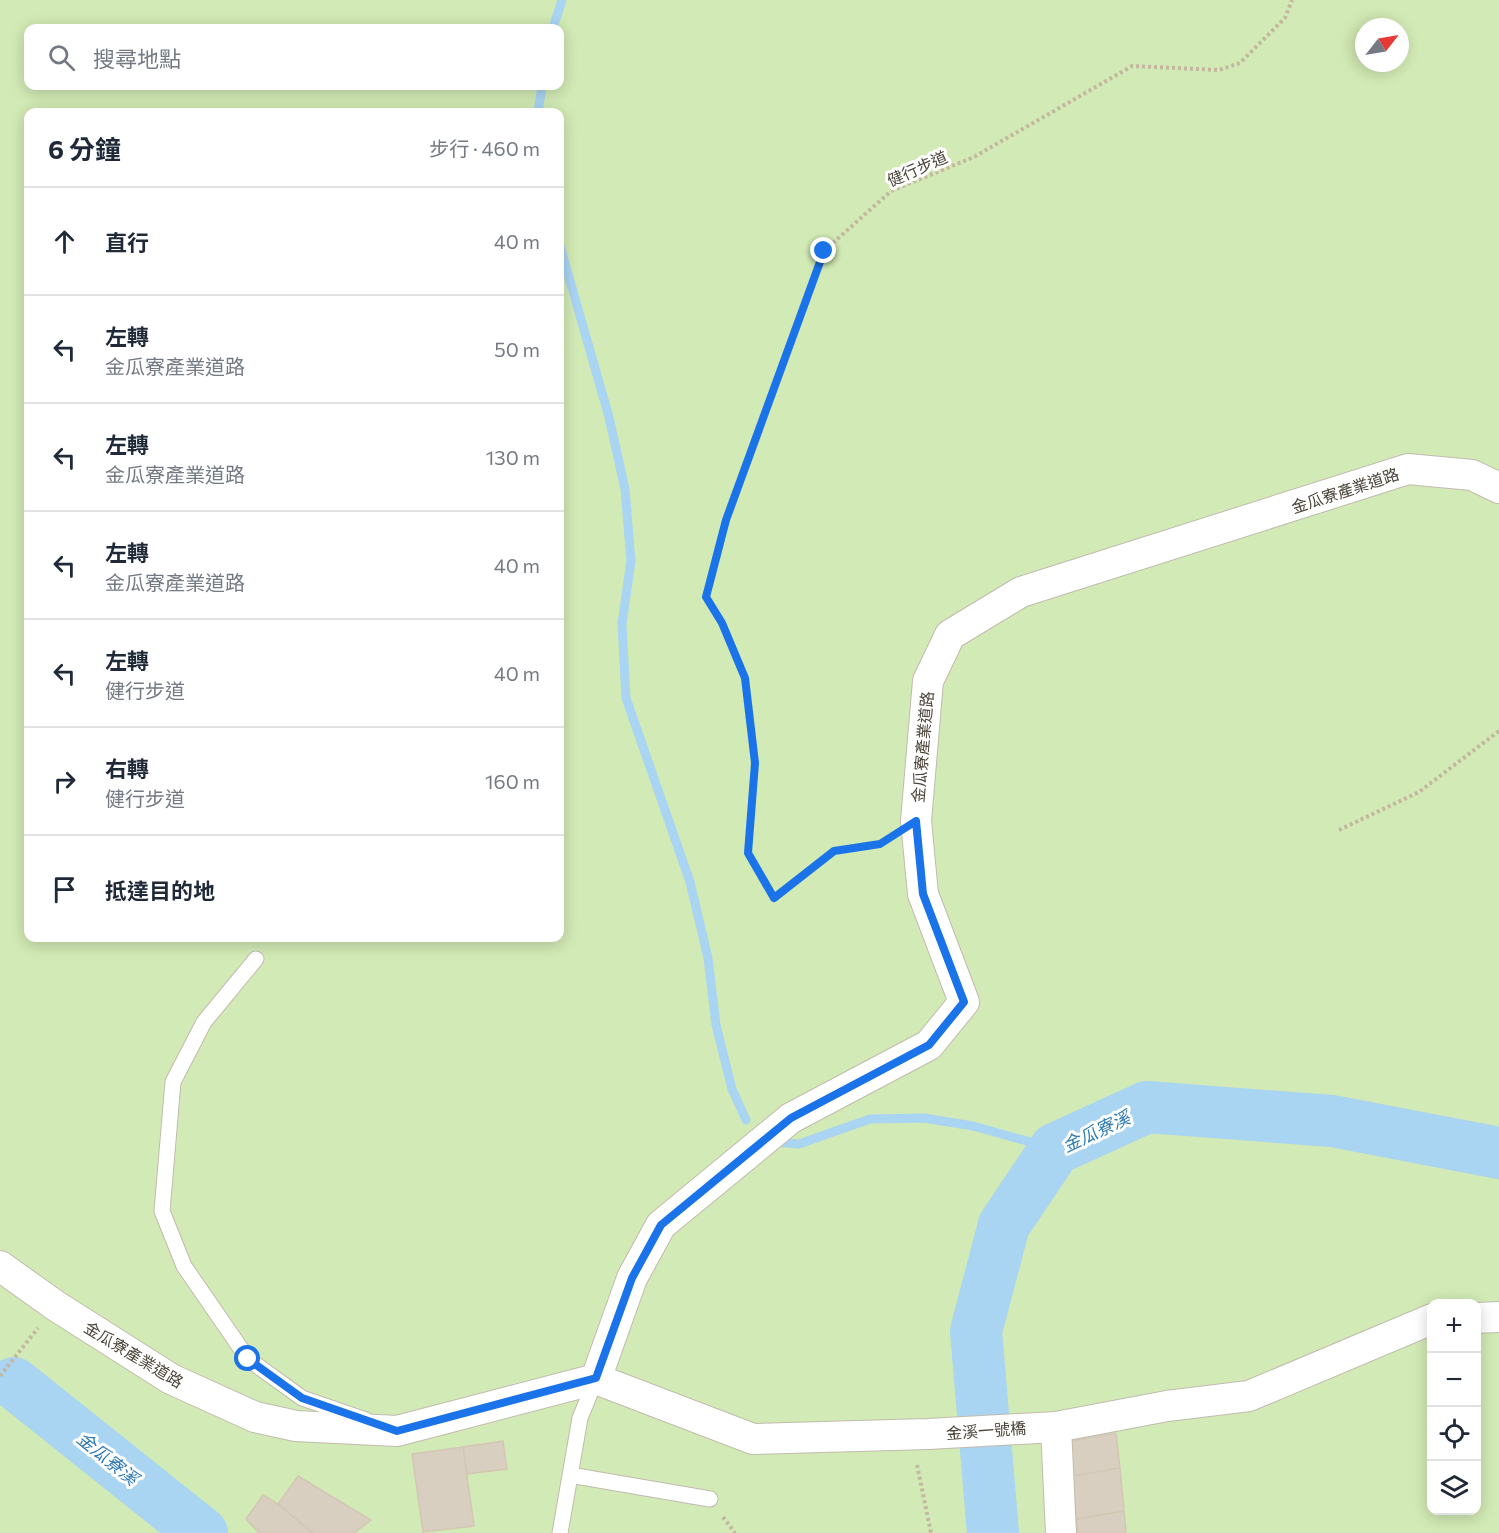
<!DOCTYPE html>
<html lang="zh-TW">
<head>
<meta charset="utf-8">
<style>
	body { margin:0; font-family:Commissioner,"Noto Sans TC",sans-serif; background:#f6f6f7; color:#1f2937 }
	.controls { position:absolute; right:18px; bottom:18px; display:grid; overflow:hidden; border-radius:12px; box-shadow:0 3px 15px #0003 }
	.controls button { width:54px; height:54px; display:grid; place-items:center; padding:0; border:0; border-bottom:2px solid #e0e1e3; background:#fff; color:#1f2937; font:30px sans-serif }
	.compass { position:absolute; left:1355px; top:18px; width:54px; height:54px; border-radius:50%; background:#fff; box-shadow:0 3px 15px #0003; rotate:59deg }
	.stop { position:absolute; width:18px; height:18px; margin:-14px; border:4px solid #1a73e8; border-radius:50%; background:#fff }
	.stop.end { background:#1a73e8; border-color:#fff; box-shadow:0 2px 6px #0008 }
	.list { margin:0; padding:0; list-style:none }
	h2 { display:flex; justify-content:space-between; align-items:center; height:78px; margin:0; padding:0 24px; font-size:26px }
	h2 small { font-size:20px; font-weight:400; color:#747a83 }
	.list li { display:grid; grid-template-columns:39px 1fr auto; gap:18px; align-items:center; box-sizing:border-box; height:108px; padding:0 24px; border-top:2px solid #e0e1e3 }
	.list b { display:block; font-size:22px; white-space:nowrap }
	.list p { margin:0; font-size:20px; white-space:nowrap; color:#747a83 }
	.list em { font-size:20px; font-style:normal; color:#747a83 }
	.icon { flex:none; width:33px; height:33px; fill:none; stroke:currentColor; stroke-width:2; stroke-linecap:round; stroke-linejoin:round }
	.map { position:relative; flex:none; width:1499px; height:1533px; overflow:hidden }
	.search { position:absolute; background:#fff; box-shadow:0 3px 15px #0003; left:24px; top:24px; width:540px; height:66px; display:flex; align-items:center; gap:15px; box-sizing:border-box; padding:0 21px; border-radius:12px; color:#747a83; font-size:22px }
	.panel { position:absolute; background:#fff; box-shadow:0 3px 15px #0003; left:24px; top:108px; width:540px; height:834px; border-radius:12px }
	.map>svg:first-child { display:block }
	.green { fill:#d2eab5; fill-rule:evenodd }
	.lines { fill:none; stroke-linecap:round; stroke-linejoin:round }
	.stream { stroke:#a9d4f2; stroke-width:9 }
	.river { stroke:#a9d4f2; stroke-width:52 }
	.building { fill:#d8cfc1; stroke:#d3c7b4; stroke-width:1.5 }
	.lane-casing { stroke:#c2bbae; stroke-width:17 }
	.street-casing { stroke:#c2bbae; stroke-width:32 }
	.path { stroke:#c4b79f; stroke-width:4; stroke-dasharray:3 3; stroke-linecap:butt }
	.lane { stroke:#fff; stroke-width:15 }
	.street { stroke:#fff; stroke-width:30 }
	.route { stroke:#1a73e8; stroke-width:8 }
	.labels { text-anchor:middle; dominant-baseline:central; stroke-width:6; stroke-linejoin:round; paint-order:stroke }
	.street-label { font-size:16px; fill:#4b4439; stroke:#fff }
	.water-label { font-size:18px; font-style:italic; fill:#2e7ab2; stroke:#fff }
</style>
</head>
<body>
<div class="map">
<svg width="1499" height="1533" viewBox="0 0 1499 1533">
	<rect width="100%" height="100%" fill="#f6f3ec"/>
	<!-- green -->
	<path class="green" d="M 0,0 L 1499,0 L 1499,1533 L 0,1533 ZM 1364,27 L 1400,27 L 1400,63 L 1364,63 ZM 28,28 L 560,28 L 560,86 L 28,86 ZM 28,112 L 560,112 L 560,938 L 28,938 ZM 1432,1304 L 1476,1304 L 1476,1510 L 1432,1510 Z"/>
	<g class="lines">
		<!-- stream -->
		<path class="stream" d="M 553,28 L 562,0
			M 538,112 L 542,86
			M 560,246 L 609,417 L 625,489 L 631,561 L 622,624 L 626,698 L 690,882 L 708,958 L 716,1025 L 732,1089 L 746,1120
			M 775,1142 L 799,1144 L 870,1119 L 924,1118 L 973,1126 L 1055,1149"/>
		<!-- river -->
		<path class="river" d="M 14,1383 L 202,1533
			M 993,1533 L 976,1331 L 1004,1225 L 1055,1149 L 1147,1107 L 1332,1121 L 1499,1153"/>
	</g>
	<!-- building -->
	<path class="building" d="M 1116,1433 L 1120,1468 L 1073,1476 L 1069,1441 Z
		M 503,1441 L 507,1469 L 467,1474 L 463,1447 Z
		M 463,1447 L 474,1526 L 423,1532 L 412,1454 Z
		M 1120,1468 L 1124,1511 L 1076,1519 L 1073,1476 Z
		M 298,1476 L 371,1520 L 354,1533 L 313,1533 L 278,1504 Z
		M 263,1495 L 278,1504 L 313,1533 L 259,1533 L 246,1519 Z
		M 1124,1511 L 1126,1533 L 1078,1533 L 1076,1519 Z"/>
	<g class="lines">
		<defs>
			<path id="lane" d="M 256,959 L 204,1022 L 173,1082 L 162,1211 L 184,1266 L 248,1359 L 302,1398 L 366,1420
				M 570,1475 L 710,1499
				M 560,1533 L 580,1418 L 596,1379"/>
			<path id="street" d="M 0,1266 L 56,1306 L 171,1379 L 255,1417 L 296,1426 L 397,1431 L 596,1379 L 632,1278 L 661,1225 L 791,1118 L 929,1045 L 964,1002 L 923,894 L 916,821 L 928,681 L 950,635 L 1021,592 L 1408,469 L 1472,475 L 1499,488
				M 1476,1318 L 1499,1317
				M 596,1379 L 753,1439 L 928,1434 L 1056,1427 L 1167,1406 L 1249,1396 L 1432,1319
				M 1056,1427 L 1061,1533"/>
		</defs>
		<!-- lane casing -->
		<use href="#lane" class="lane-casing"/>
		<!-- street casing -->
		<use href="#street" class="street-casing"/>
		<!-- path -->
		<path class="path" d="M 1339,830 L 1419,792 L 1499,731
			M 888,839 L 880,844 L 834,851 L 774,898 L 748,853 L 755,763 L 745,678 L 722,623 L 706,597 L 726,520 L 824,251 L 891,191 L 974,157 L 1132,66 L 1219,70 L 1240,63 L 1285,18 L 1292,0
			M 0,1376 L 38,1328
			M 917,1465 L 931,1533
			M 723,1517 L 735,1533"/>
		<!-- lane -->
		<use href="#lane" class="lane"/>
		<!-- street -->
		<use href="#street" class="street"/>
	</g>
	<g class="lines">
		<!-- route -->
		<path class="route" d="M 248,1359 L 302,1398 L 397,1431 L 596,1378 L 632,1278 L 661,1225 L 791,1118 L 929,1045 L 964,1002 L 923,894 L 916,821 L 880,844 L 834,851 L 774,898 L 748,853 L 755,763 L 745,678 L 722,623 L 706,597 L 726,520 L 824,251"/>
	</g>
	<g class="labels">
		<!-- street labels -->
		<g class="street-label">
			<text transform="translate(917 168) rotate(-24)">健行步道</text>
			<text transform="translate(1345 490) rotate(-18)">金瓜寮產業道路</text>
			<text transform="translate(922 747) rotate(-85)">金瓜寮產業道路</text>
			<text transform="translate(134 1354) rotate(31)">金瓜寮產業道路</text>
			<text transform="translate(986 1430) rotate(-4)">金溪一號橋</text>
		</g>
		<!-- water labels -->
		<g class="water-label">
			<text transform="translate(1096 1131) rotate(-25)">金瓜寮溪</text>
			<text transform="translate(108 1458) rotate(39)">金瓜寮溪</text>
		</g>
	</g>
</svg>
<div class="controls">
<button>+</button>
<button>−</button>
<button><svg class="icon" aria-label="locate" viewBox="0 0 24 24"><circle cx="12" cy="12" r="6"/><path d="M12 2v4M12 18v4M2 12h4M18 12h4"/></svg></button>
<button><svg class="icon" aria-label="layers" viewBox="0 0 24 24"><path d="M12 4l9 5-9 5-9-5zM3 14l9 5 9-5"/></svg></button>
</div>
<svg class="compass" viewBox="-18 -18 36 36"><path d="M0-13l5 13h-10z" fill="#e53935"/><path d="M0 13l5-13h-10z" fill="#747a83"/></svg>
<div class="stop" style="left:248px;top:1359px"></div>
<div class="stop end" style="left:824px;top:251px"></div>
<div class="search"><svg class="icon" aria-label="search" viewBox="0 0 24 24"><circle cx="10" cy="10" r="6"/><path d="M15 15l6 6"/></svg>搜尋地點</div>
<section class="panel">
<h2>6 分鐘<small>步行 · 460 m</small></h2>
<ul class="list">
<li><svg class="icon" aria-label="ahead" viewBox="0 0 24 24"><path d="M12 20V5M6 11l6-6 6 6"/></svg><div><b>直行</b></div><em>40 m</em></li>
<li><svg class="icon" aria-label="left" viewBox="0 0 24 24"><path d="M17 20v-9H6M10 6l-5 5 5 5"/></svg><div><b>左轉</b><p>金瓜寮產業道路</p></div><em>50 m</em></li>
<li><svg class="icon" aria-label="left" viewBox="0 0 24 24"><path d="M17 20v-9H6M10 6l-5 5 5 5"/></svg><div><b>左轉</b><p>金瓜寮產業道路</p></div><em>130 m</em></li>
<li><svg class="icon" aria-label="left" viewBox="0 0 24 24"><path d="M17 20v-9H6M10 6l-5 5 5 5"/></svg><div><b>左轉</b><p>金瓜寮產業道路</p></div><em>40 m</em></li>
<li><svg class="icon" aria-label="left" viewBox="0 0 24 24"><path d="M17 20v-9H6M10 6l-5 5 5 5"/></svg><div><b>左轉</b><p>健行步道</p></div><em>40 m</em></li>
<li><svg class="icon" aria-label="right" viewBox="0 0 24 24"><path d="M7 20v-9h11M14 6l5 5-5 5"/></svg><div><b>右轉</b><p>健行步道</p></div><em>160 m</em></li>
<li><svg class="icon" aria-label="arrive" viewBox="0 0 24 24"><path d="M6 21V4h12l-3 4 3 4H6"/></svg><div><b>抵達目的地</b></div></li>
</ul>
</section>
</div>
</body>
</html>
